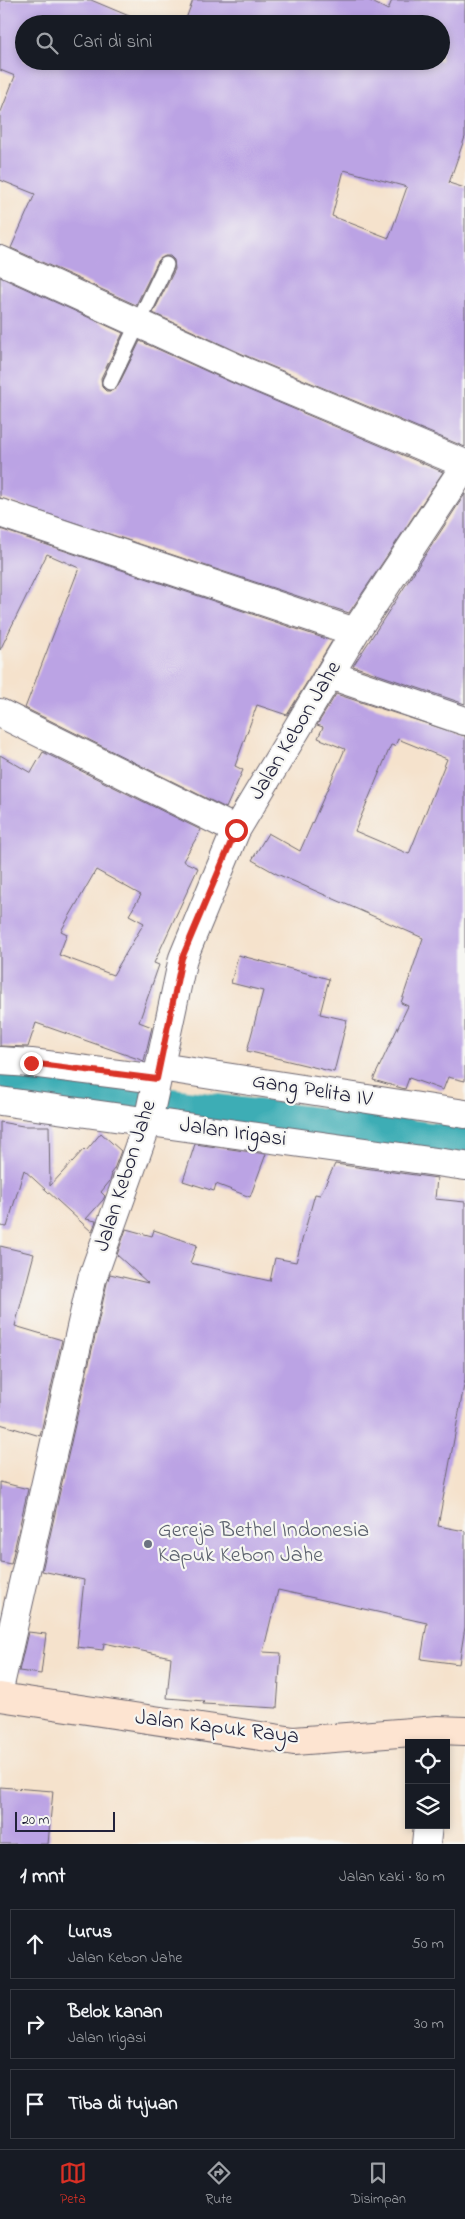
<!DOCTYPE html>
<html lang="id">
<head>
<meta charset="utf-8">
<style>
	body { margin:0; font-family:"Indie Flower",sans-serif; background:#242831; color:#f1f3f6 }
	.controls { position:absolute; right:15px; bottom:15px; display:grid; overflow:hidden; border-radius:0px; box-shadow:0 2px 8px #0003 }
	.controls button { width:45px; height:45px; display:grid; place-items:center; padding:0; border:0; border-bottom:1px solid #363941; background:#171b24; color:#f1f3f6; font:25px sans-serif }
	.scale { position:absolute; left:15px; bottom:12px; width:100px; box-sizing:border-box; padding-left:5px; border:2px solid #22223b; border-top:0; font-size:14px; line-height:18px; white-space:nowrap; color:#22223b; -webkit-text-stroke:4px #f6f6f2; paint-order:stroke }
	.stop { position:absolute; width:15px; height:15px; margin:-11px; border:4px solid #d93025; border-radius:50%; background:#fff }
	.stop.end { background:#d93025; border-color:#fff; box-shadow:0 1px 5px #0008 }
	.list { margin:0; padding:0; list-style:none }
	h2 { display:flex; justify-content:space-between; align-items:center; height:65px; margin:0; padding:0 20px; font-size:21px }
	h2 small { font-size:16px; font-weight:400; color:#9ea1a6 }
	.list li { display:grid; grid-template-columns:32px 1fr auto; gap:15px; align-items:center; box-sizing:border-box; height:70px; margin:0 10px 10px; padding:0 10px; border:1px solid #363941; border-radius:0px }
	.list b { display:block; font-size:19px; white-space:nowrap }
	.list p { margin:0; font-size:16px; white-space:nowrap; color:#9ea1a6 }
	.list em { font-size:16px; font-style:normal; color:#9ea1a6 }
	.icon { flex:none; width:28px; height:28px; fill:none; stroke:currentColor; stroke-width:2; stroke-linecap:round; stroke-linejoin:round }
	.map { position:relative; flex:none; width:465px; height:1844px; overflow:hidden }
	.search { position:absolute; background:#171b24; box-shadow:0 2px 8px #0003; left:15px; right:15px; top:15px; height:55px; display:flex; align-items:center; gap:12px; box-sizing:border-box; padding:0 18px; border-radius:28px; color:#9ea1a6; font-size:19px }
	.sheet { height:305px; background:#171b24 }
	nav { display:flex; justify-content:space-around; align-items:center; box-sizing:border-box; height:70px; border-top:1px solid #363941; background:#171b24; font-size:14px; color:#9ea1a6 }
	nav a { display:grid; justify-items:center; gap:2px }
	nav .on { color:#d93025 }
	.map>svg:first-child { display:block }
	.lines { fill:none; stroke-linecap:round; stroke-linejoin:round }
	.canal { stroke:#3cadb5; stroke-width:35 }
	.building { fill:#bba3e4; fill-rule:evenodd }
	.lane-casing { stroke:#6c656e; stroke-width:18 }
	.street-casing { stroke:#6c656e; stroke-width:30 }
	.secondary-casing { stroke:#6c656e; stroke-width:30 }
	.lane { stroke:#fff; stroke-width:15 }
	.street { stroke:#fff; stroke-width:28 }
	.secondary { stroke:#fde4d1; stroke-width:28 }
	.route { stroke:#d93025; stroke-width:6 }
	.worship-dot { fill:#6b7280; stroke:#f6f6f2; stroke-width:2 }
	.labels { text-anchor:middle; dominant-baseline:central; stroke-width:4.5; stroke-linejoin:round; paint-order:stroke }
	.street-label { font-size:22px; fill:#22223b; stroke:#f6f6f2 }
	.worship-label { font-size:22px; fill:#5b616d; stroke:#f6f6f2; text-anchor:start }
</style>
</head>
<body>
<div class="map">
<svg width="465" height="1844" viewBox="0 0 465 1844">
	<rect width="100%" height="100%" fill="#f6f6f2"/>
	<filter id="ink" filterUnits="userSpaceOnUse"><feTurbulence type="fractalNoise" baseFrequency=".02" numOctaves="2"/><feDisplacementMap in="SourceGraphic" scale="10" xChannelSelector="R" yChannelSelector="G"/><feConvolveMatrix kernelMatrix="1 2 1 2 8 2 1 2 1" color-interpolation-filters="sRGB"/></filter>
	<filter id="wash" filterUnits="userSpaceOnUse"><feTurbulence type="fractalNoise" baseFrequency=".0096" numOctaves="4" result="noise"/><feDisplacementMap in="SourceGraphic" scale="20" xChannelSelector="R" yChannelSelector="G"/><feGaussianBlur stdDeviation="1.12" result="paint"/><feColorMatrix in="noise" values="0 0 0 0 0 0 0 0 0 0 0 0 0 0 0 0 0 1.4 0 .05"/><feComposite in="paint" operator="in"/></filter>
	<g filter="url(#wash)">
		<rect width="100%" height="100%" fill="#f5e2cc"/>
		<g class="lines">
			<!-- canal -->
			<path class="canal" d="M 0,1083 L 465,1144"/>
		</g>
		<g id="blocks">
			<!-- building -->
			<path class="building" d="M 0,0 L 91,0 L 148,24 L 24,24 L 24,61 L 441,61 L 441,24 L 184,24 L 193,0 L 368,0 L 388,10 L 392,0 L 465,0 L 465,137 L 449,183 L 465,188 L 465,447 L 249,357 L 153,313 L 175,269 L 174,260 L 170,256 L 165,256 L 158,261 L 136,305 L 11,248 L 35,194 L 0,180 L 0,114 L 15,76 L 0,70 ZM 344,170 L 407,187 L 389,238 L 332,216 Z
				M 0,277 L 123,333 L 101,378 L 102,387 L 106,391 L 111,391 L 118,386 L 140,341 L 237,385 L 443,472 L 349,613 L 0,498 Z
				M 465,494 L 465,704 L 353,666 Z
				M 0,529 L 332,641 L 287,715 L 257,705 L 235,766 L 243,770 L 226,808 L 25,708 L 79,568 L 47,554 L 0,650 Z
				M 336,694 L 465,736 L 465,1081 L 448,1077 L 443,1090 L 409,1078 L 405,1089 L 373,1080 L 408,1006 L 401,1003 L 423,938 L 277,874 L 252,860 L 268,833 L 300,851 L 345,749 L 318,738 L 323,727 L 317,725 ZM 398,739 L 447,759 L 409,854 L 355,831 L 391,745 L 395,746 Z
				M 43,752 L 201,830 L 183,861 L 198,868 L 154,963 L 159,965 L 139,1022 L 152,1027 L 144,1061 L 36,1023 L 28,1047 L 0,1046 L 0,755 L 31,773 ZM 96,870 L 141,895 L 129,915 L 144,923 L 113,975 L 59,955 L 67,934 L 61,931 Z
				M 238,955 L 329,979 L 320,1014 L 347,1020 L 334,1072 L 247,1051 L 263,991 L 231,983 Z
				M 0,1122 L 23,1126 L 49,1126 L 50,1186 L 84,1149 L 86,1151 L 101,1133 L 121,1151 L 114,1169 L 111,1173 L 112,1174 L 110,1181 L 101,1192 L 105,1196 L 103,1200 L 86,1219 L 96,1221 L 92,1232 L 24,1170 L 7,1227 L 0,1226 Z
				M 195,1144 L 266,1154 L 250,1197 L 216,1184 L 214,1191 L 183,1181 Z
				M 335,1164 L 437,1178 L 435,1199 L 465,1202 L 465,1380 L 438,1526 L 465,1531 L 465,1627 L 459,1664 L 421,1659 L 427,1623 L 278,1590 L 263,1652 L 281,1653 L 277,1708 L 203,1704 L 204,1701 L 167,1698 L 171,1657 L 104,1643 L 103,1650 L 77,1647 L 84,1580 L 42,1571 L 107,1283 L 110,1274 L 148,1283 L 117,1255 L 126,1229 L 152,1236 L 154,1230 L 197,1245 L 190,1263 L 270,1281 L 275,1258 L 296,1262 L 315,1194 L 320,1195 Z
				M 0,1246 L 34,1254 L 15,1326 L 62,1340 L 40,1436 L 0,1424 Z
				M 0,1482 L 28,1489 L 11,1564 L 0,1562 Z
				M 28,1632 L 46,1634 L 41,1674 L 19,1671 Z
				M 0,1787 L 53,1791 L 48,1844 L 0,1844 Z"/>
		</g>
	</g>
	<g filter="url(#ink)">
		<use href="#blocks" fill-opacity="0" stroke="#6c656e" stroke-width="1"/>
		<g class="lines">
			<defs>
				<path id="lane" d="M 110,382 L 166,265"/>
				<path id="street" d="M 0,260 L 243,371 L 465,464
					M 0,513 L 355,632
					M 330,675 L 465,721
					M 0,713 L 236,830
					M 0,1061 L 31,1063 L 157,1079
					M 160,1067 L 465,1114
					M 0,1101 L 465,1166
					M 0,1685 L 92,1279 L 148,1121 L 183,958 L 236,830 L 355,632 L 465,466
					M 426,1844 L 428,1825"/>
				<path id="secondary" d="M 0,1697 L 294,1741 L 438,1730 L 465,1731"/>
			</defs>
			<!-- lane casing -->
			<use href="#lane" class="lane-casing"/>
			<!-- street casing -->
			<use href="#street" class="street-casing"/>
			<!-- secondary casing -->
			<use href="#secondary" class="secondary-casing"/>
			<!-- lane -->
			<use href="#lane" class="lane"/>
			<!-- street -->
			<use href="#street" class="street"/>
			<!-- secondary -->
			<use href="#secondary" class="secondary"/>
		</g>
	</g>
	<g class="lines" filter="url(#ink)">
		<!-- route -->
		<path class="route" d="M 31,1063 L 157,1079 L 182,958 L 236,830"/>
	</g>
	<!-- markers -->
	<circle class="worship-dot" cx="148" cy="1544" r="5"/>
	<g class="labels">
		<!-- street labels -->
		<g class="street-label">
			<text transform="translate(296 731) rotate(-59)">Jalan Kebon Jahe</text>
			<text transform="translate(312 1091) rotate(9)">Gang Pelita IV</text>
			<text transform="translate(233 1133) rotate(8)">Jalan Irigasi</text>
			<text transform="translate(126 1176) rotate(-72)">Jalan Kebon Jahe</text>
			<text transform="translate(217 1728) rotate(7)">Jalan Kapuk Raya</text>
		</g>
		<!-- worship labels -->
		<g class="worship-label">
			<text x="158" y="1531">Gereja Bethel Indonesia<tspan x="158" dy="25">Kapuk Kebon Jahe</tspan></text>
		</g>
	</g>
</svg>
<div class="controls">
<button><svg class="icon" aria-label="locate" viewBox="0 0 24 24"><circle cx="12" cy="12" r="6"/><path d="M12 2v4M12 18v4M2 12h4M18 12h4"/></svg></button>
<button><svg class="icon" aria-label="layers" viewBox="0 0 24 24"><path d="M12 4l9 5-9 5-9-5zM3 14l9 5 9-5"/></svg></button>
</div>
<div class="scale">20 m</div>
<div class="stop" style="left:236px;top:830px"></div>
<div class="stop end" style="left:31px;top:1063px"></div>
<div class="search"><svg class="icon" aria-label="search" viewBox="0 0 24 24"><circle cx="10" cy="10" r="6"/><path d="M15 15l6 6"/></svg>Cari di sini</div>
</div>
<section class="sheet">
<h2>1 mnt<small>Jalan kaki · 80 m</small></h2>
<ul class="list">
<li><svg class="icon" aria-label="ahead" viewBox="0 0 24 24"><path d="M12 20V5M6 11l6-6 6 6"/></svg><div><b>Lurus</b><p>Jalan Kebon Jahe</p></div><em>50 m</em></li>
<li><svg class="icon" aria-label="right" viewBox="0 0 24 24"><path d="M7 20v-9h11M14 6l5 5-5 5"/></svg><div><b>Belok kanan</b><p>Jalan Irigasi</p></div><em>30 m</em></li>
<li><svg class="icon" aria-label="arrive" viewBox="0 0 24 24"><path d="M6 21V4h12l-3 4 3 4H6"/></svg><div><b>Tiba di tujuan</b></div></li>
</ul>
</section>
<nav>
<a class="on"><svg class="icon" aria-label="map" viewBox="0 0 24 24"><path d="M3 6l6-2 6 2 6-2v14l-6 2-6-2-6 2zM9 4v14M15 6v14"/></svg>Peta</a>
<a><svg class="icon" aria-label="directions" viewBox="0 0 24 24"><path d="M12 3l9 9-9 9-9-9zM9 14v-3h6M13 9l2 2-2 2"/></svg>Rute</a>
<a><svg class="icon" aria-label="saved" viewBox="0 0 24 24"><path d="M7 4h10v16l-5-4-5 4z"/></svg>Disimpan</a>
</nav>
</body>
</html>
